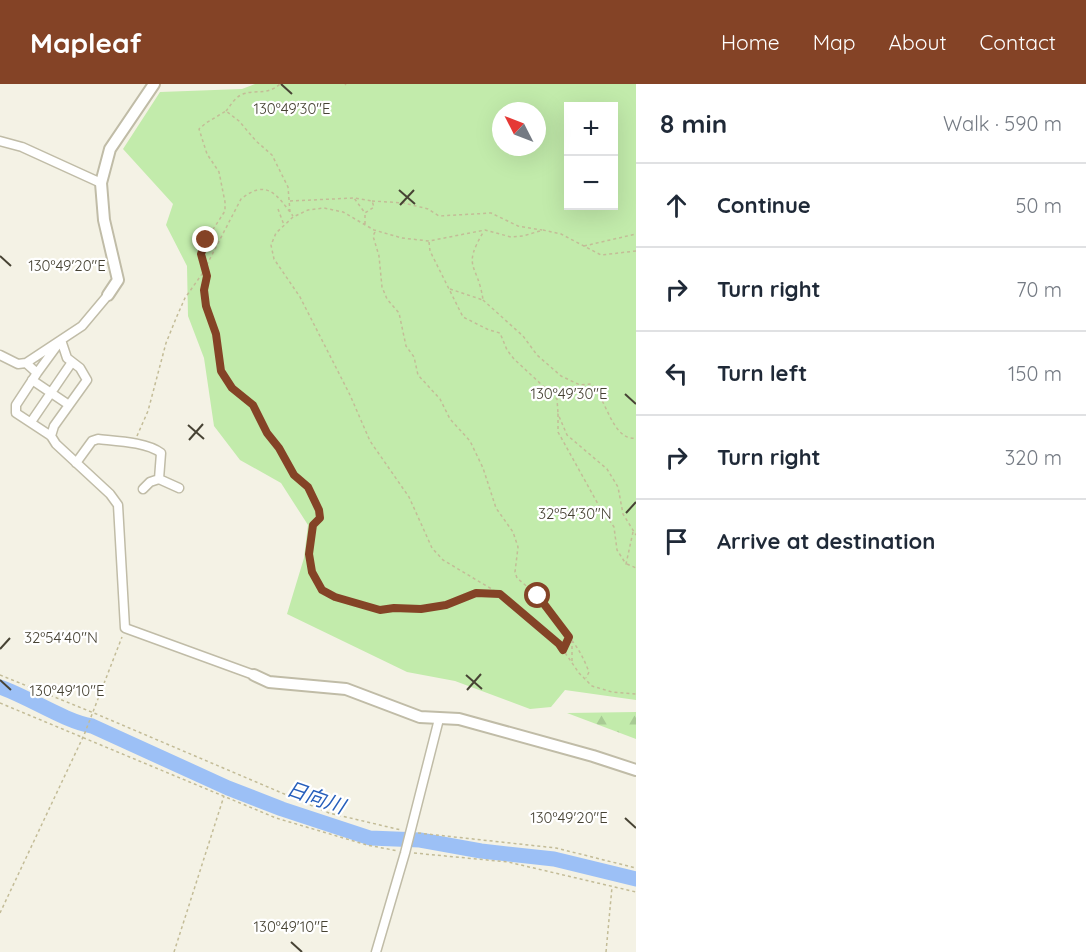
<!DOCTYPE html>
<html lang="en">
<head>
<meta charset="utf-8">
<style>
	body { margin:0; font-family:Quicksand,"Noto Sans JP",sans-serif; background:#f6f6f7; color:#1f2937 }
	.controls { position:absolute; right:18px; top:18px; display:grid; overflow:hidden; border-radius:0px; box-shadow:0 6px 24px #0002 }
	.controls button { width:54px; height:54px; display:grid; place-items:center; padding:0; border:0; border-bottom:2px solid #e0e1e3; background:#fff; color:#1f2937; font:30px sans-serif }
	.compass { position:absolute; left:492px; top:18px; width:54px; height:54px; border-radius:50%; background:#fff; box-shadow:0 6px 24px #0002; rotate:312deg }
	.stop { position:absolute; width:18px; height:18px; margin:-14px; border:4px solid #844326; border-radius:50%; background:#fff }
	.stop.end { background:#844326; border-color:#fff; box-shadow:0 2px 6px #0008 }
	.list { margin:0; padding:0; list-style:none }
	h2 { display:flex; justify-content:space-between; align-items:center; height:78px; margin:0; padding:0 24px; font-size:26px }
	h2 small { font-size:20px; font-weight:400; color:#747a83 }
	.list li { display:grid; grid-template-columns:39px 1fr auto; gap:18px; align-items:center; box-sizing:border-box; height:84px; padding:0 24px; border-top:2px solid #e0e1e3 }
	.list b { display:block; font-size:22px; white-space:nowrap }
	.list em { font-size:20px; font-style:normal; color:#747a83 }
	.icon { flex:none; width:33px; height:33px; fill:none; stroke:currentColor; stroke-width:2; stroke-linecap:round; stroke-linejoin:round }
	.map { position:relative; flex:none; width:636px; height:868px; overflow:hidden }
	header { display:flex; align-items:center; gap:36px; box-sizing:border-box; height:84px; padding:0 30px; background:#844326; color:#fff }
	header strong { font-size:28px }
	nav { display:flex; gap:33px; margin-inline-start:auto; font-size:21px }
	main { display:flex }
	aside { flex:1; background:#fff }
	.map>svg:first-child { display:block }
	.grass { fill:#c2ebab; fill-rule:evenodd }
	.forest { fill:url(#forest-firs) }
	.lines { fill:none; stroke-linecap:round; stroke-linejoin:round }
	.river { stroke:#9cc0f6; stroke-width:15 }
	.minor-casing { stroke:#c0bca7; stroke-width:11 }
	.tertiary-casing { stroke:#c0bca7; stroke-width:14 }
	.path { stroke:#c3bc97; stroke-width:1.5; stroke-dasharray:3 3; stroke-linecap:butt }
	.minor { stroke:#fff; stroke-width:8 }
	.tertiary { stroke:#fff; stroke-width:10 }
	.route { stroke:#844326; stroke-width:8 }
	.ticks { fill:none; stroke:#474334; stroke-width:2 }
	.labels { text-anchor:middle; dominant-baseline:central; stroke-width:4.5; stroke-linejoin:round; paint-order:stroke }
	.water-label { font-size:20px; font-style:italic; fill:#255ebb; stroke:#fff }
	.ticks-label { font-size:15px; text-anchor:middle; fill:#474334; stroke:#fff; stroke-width:4.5; stroke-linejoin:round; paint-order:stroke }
</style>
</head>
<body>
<header>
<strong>Mapleaf</strong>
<nav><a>Home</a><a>Map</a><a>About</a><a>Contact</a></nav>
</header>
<main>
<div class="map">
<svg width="636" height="868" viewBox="0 0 636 868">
	<defs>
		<pattern id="forest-firs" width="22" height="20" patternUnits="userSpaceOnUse" patternTransform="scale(1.5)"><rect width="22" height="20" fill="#c2ebab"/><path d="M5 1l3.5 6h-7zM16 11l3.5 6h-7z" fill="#a8cb94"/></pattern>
	</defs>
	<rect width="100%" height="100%" fill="#f4f2e5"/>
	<!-- grass -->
	<path class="grass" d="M 255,0 L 636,0 L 636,616 L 565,606 L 551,623 L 530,625 L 455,597 L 407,588 L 287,530 L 304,474 L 308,441 L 281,399 L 240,376 L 214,342 L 204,274 L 188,232 L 187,182 L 166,141 L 173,120 L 123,65 L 160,8 L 242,5 ZM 568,22 L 614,22 L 614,122 L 568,122 ZM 501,27 L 537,27 L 537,63 L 501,63 Z"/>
	<!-- forest -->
	<path class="forest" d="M 636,628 L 636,655 L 567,629 Z"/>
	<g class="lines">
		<!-- river -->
		<path class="river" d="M 0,603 C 29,613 64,637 92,642 L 228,704 L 282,725 L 370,754 L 420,756 L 481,767 L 554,775 L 636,795"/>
		<defs>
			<path id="minor" d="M 0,57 L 22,63 L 101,99
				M 0,271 L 18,280 L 26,279 L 82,242 L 108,211
				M 26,279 L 37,289 L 16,321 L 16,329 L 51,352 L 56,360 L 110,410 L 118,421 L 125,544 L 254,591
				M 37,289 L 56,263
				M 32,296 L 69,321
				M 31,338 L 72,278
				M 51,352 L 54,342 L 87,296 L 80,284 L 67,274 L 61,256
				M 76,379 L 92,357 L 98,355 C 116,357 147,358 161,369 L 159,395 L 150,398 L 143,405
				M 159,395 L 179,404
				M 376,868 L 405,769 L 439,635"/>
			<path id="tertiary" d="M 108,211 L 118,196 L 104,136 L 101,99 L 110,65 L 154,0
				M 254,591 L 269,598 L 346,605 L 420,633 L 459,635 L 593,672 L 636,686"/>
		</defs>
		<!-- minor casing -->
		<use href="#minor" class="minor-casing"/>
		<!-- tertiary casing -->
		<use href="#tertiary" class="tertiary-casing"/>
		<!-- path -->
		<path class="path" d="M 345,0 L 346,1
			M 226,27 C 231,21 235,13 243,10 C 258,5 266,12 280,0
			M 290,117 L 354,114 L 372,117 L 374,123 L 365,129 L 354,114
			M 372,117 L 404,119 L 428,125 L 439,132 L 491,129 L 518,142 L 542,146
			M 278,125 L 284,141
			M 290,128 L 288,103 L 272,71 L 256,57 L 239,37 L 226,27 L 206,39 L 199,45 L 207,70 L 219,88 L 225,118 L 225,127 L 206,156 L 201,170 L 207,192 L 204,206 L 206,222 L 216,250 L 221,287 L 232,304 L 253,321 L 267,349 L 279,364 L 294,391 L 308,403 L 319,426 L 319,434 C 305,450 306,491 322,506 C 331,514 366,524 378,526 C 384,527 390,524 396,524 C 414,524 430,526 447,521 C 457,518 467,511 477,509 C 484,508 492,510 500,510
			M 365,140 L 365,130
			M 375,148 L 373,152 L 379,172 L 382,203 L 387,215 L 399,229 L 406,262 L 414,273 L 418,291 L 440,315 L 450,335 L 470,357 L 483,384 L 496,424 L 513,448 L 518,463 L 515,488 L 517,494 L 538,512 L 569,553
			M 429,158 L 430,167 L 463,233 L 489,246 L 500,249 L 507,266 L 514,275 L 557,315 L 558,329
			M 584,162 L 636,150
			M 636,167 L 601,171 L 561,150 L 543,146 L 523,152 L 511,153 L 485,146 L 429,157 L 402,154 L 374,146 L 343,128 L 324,124 L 308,126 L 293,133 L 276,149 L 271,161 L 274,175 L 300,213 L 350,311 L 370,357 L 409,413 L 432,464 L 443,476 L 500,510 L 559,560 L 579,589 L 592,602 L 612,608 L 636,610
			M 450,205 L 483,216 C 478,179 461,185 484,147
			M 483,216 L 523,252 L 537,271 L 561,292 L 580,301 L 591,300 C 607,315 612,357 636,354
			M 137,352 L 148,327 L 166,259 L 177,232 L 185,214 L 202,190 L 241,115 C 267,94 277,111 293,132
			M 633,448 L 626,480 L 617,466 L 614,443 L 598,420 L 558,348 L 558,330 L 567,351 L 607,385 L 618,403 L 623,430 L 636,451
			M 627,480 L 636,484
			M 563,565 L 569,553 C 578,563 584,575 589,588 L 586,594
			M 572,577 L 572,558
			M 0,591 L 94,629 L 329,729 L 401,746
			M 0,619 L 276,734 L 367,761 L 398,767
			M 418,749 L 556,764 L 636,784
			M 414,769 L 508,778 L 636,808
			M 0,829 L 84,651 L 122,553
			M 174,868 L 224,712
			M 606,868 L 612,803"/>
		<!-- minor -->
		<use href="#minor" class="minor"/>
		<!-- tertiary -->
		<use href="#tertiary" class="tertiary"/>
	</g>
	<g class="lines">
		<!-- route -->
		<path class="route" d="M 206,156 L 201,170 L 207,192 L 204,206 L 206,222 L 216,250 L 221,287 L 232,304 L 253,321 L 267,349 L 279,364 L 294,391 L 308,403 L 319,426 L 320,434 L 313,441 L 309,470 L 312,488 L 322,506 L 335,513 L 380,526 L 394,524 L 421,525 L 446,521 L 476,509 L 500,510 L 559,560 L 563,566 L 569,553 L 538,512"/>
	</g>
	<!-- ticks -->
	<path class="ticks" d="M 281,0 L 292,10M 399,106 L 415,120M 400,121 L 414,106M 0,172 L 11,182M 625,310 L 636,320M 188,341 L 204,355M 189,356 L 203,340M 626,429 L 636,418M 0,565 L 10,554M 466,591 L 482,605M 0,596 L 11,606M 467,606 L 481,590M 625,734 L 636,744M 291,858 L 302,868"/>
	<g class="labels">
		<!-- water labels -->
		<g class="water-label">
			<text transform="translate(316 713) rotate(19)">日向川</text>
		</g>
	</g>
	<g class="ticks-label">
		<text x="292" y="30">130°49'30"E</text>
		<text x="67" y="187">130°49'20"E</text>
		<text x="569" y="315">130°49'30"E</text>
		<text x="575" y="435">32°54'30"N</text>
		<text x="61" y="559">32°54'40"N</text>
		<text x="67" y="612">130°49'10"E</text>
		<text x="569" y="739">130°49'20"E</text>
		<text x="291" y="848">130°49'10"E</text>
	</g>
</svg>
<div class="controls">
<button>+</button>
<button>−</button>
</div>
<svg class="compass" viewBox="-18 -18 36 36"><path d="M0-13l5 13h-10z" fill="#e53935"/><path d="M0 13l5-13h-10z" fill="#747a83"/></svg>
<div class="stop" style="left:538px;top:512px"></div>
<div class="stop end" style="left:206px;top:156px"></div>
</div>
<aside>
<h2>8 min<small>Walk · 590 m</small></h2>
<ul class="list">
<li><svg class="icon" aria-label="ahead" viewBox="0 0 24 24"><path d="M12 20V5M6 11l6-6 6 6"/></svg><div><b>Continue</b></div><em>50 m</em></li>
<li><svg class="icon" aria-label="right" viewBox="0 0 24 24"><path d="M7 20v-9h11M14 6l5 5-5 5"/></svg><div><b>Turn right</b></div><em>70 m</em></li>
<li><svg class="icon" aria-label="left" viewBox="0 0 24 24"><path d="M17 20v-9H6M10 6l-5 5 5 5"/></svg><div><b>Turn left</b></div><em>150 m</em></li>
<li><svg class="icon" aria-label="right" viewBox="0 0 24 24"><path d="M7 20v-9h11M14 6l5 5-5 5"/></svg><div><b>Turn right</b></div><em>320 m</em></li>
<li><svg class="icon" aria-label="arrive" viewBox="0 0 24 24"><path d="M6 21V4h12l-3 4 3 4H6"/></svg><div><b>Arrive at destination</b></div></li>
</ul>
</aside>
</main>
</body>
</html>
